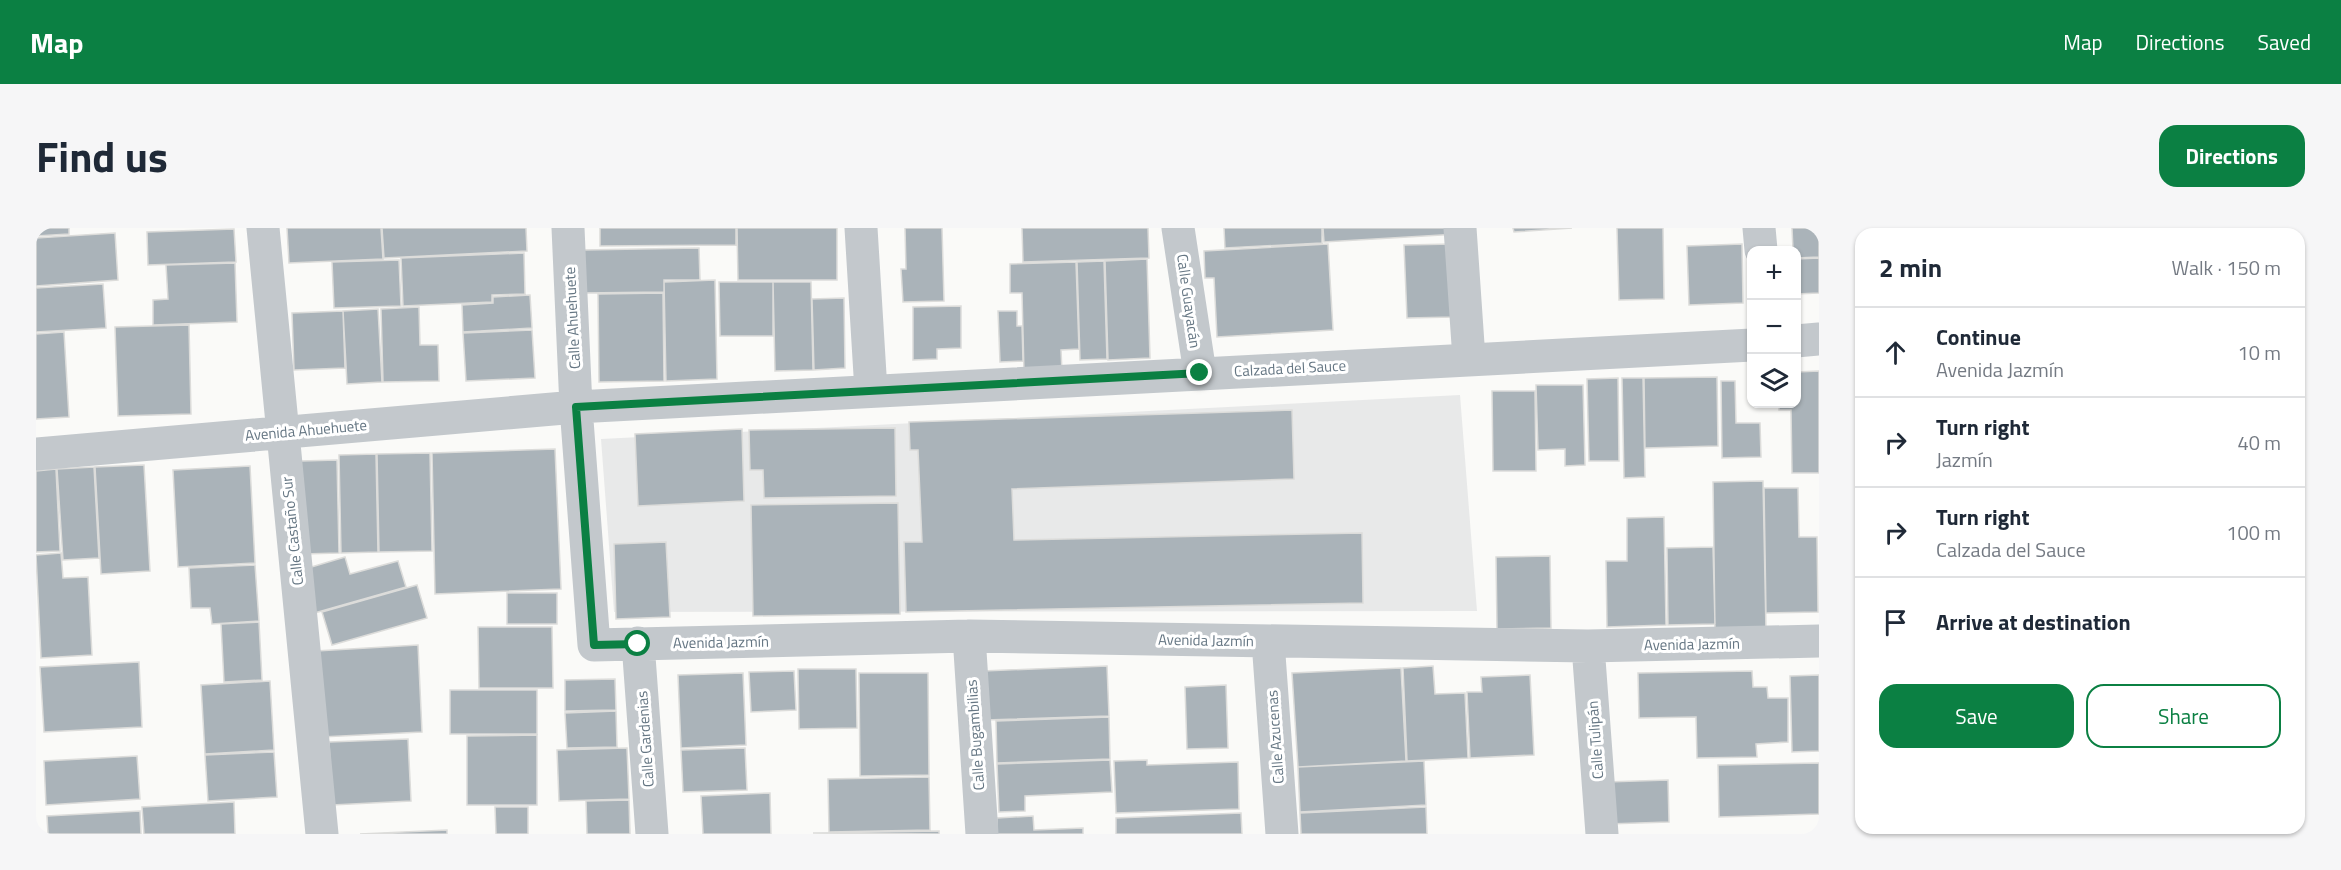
<!DOCTYPE html>
<html lang="en">
<head>
<meta charset="utf-8">
<style>
	body { margin:0; font-family:"Titillium Web",sans-serif; background:#f6f6f7; color:#1f2937 }
	.controls { position:absolute; right:18px; top:18px; display:grid; overflow:hidden; border-radius:12px; box-shadow:0 2px 4px #0004 }
	.controls button { width:54px; height:54px; display:grid; place-items:center; padding:0; border:0; border-bottom:2px solid #e0e1e3; background:#fff; color:#1f2937; font:30px sans-serif }
	.stop { position:absolute; width:18px; height:18px; margin:-14px; border:4px solid #0b8043; border-radius:50%; background:#fff }
	.stop.end { background:#0b8043; border-color:#fff; box-shadow:0 2px 6px #0008 }
	.list { margin:0; padding:0; list-style:none }
	h2 { display:flex; justify-content:space-between; align-items:center; height:78px; margin:0; padding:0 24px; font-size:26px }
	h2 small { font-size:20px; font-weight:400; color:#747a83 }
	.list li { display:grid; grid-template-columns:39px 1fr auto; gap:18px; align-items:center; box-sizing:border-box; height:90px; padding:0 24px; border-top:2px solid #e0e1e3 }
	.list b { display:block; font-size:22px; white-space:nowrap }
	.list p { margin:0; font-size:20px; white-space:nowrap; color:#747a83 }
	.list em { font-size:20px; font-style:normal; color:#747a83 }
	.actions { display:flex; gap:12px; padding:18px 24px }
	.actions a { flex:1; padding:14px 0; border:2px solid #0b8043; border-radius:18px; text-align:center; font-size:21px; color:#0b8043 }
	.actions .main { background:#0b8043; color:#fff }
	.icon { flex:none; width:33px; height:33px; fill:none; stroke:currentColor; stroke-width:2; stroke-linecap:round; stroke-linejoin:round }
	.map { position:relative; flex:none; width:1783px; height:606px; overflow:hidden; border-radius:18px }
	header { display:flex; align-items:center; gap:36px; box-sizing:border-box; height:84px; padding:0 30px; background:#0b8043; color:#fff }
	header strong { font-size:28px }
	nav { display:flex; gap:33px; margin-inline-start:auto; font-size:21px }
	.intro { display:flex; align-items:center; justify-content:space-between; box-sizing:border-box; height:144px; padding:0 36px }
	h1 { margin:0; font-size:42px }
	.button { padding:15px 27px; border-radius:18px; background:#0b8043; color:#fff; font-size:21px; font-weight:700 }
	main { display:flex; gap:36px; padding:0 36px }
	aside { flex:1; background:#fff; border-radius:18px; box-shadow:0 2px 4px #0004 }
	.map>svg:first-child { display:block }
	.built { fill:#e8e9e9 }
	.building { fill:#aab3b9; stroke:#dcdcda; stroke-width:1.5 }
	.lines { fill:none; stroke-linecap:round; stroke-linejoin:round }
	.minor { stroke:#c3c8cc; stroke-width:33 }
	.route { stroke:#0b8043; stroke-width:8 }
	.labels { text-anchor:middle; dominant-baseline:central; stroke-width:6; stroke-linejoin:round; paint-order:stroke }
	.street-label { font-size:15px; fill:#657683; stroke:#fff }
</style>
</head>
<body>
<header>
<strong>Map</strong>
<nav><a>Map</a><a>Directions</a><a>Saved</a></nav>
</header>
<div class="intro"><h1>Find us</h1><a class="button">Directions</a></div>
<main>
<div class="map">
<svg width="1783" height="606" viewBox="0 0 1783 606">
	<rect width="100%" height="100%" fill="#fafaf8"/>
	<!-- built -->
	<path class="built" d="M 1424,167 L 1441,383 L 578,384 L 565,211 Z"/>
	<!-- building -->
	<path class="building" d="M 0,0 L 33,0 L 33,6 L 0,8 Z
		M 251,0 L 345,0 L 347,31 L 253,35 Z
		M 346,0 L 490,0 L 491,23 L 348,30 Z
		M 564,0 L 700,0 L 700,17 L 564,18 Z
		M 701,0 L 801,0 L 801,52 L 702,52 Z
		M 869,0 L 906,0 L 908,73 L 867,74 L 865,41 L 870,41 Z
		M 986,0 L 1112,0 L 1113,30 L 987,34 Z
		M 1188,0 L 1286,0 L 1286,15 L 1189,20 Z
		M 1287,0 L 1422,0 L 1422,6 L 1288,14 Z
		M 1477,0 L 1536,0 L 1478,4 Z
		M 1581,0 L 1627,0 L 1628,71 L 1583,72 Z
		M 1756,0 L 1783,0 L 1783,29 L 1760,30 L 1760,22 L 1757,22 Z
		M 198,1 L 200,34 L 112,37 L 111,4 Z
		M 79,5 L 82,52 L 0,58 L 0,10 Z
		M 1292,16 L 1297,102 L 1181,109 L 1178,50 L 1169,50 L 1168,23 Z
		M 1416,16 L 1418,89 L 1371,90 L 1368,17 Z
		M 1706,16 L 1707,75 L 1653,77 L 1651,18 Z
		M 663,20 L 664,52 L 628,52 L 628,64 L 546,65 L 546,22 Z
		M 488,25 L 489,66 L 456,67 L 456,74 L 367,78 L 365,30 Z
		M 1783,30 L 1783,65 L 1760,66 L 1760,31 Z
		M 1111,31 L 1114,130 L 1072,132 L 1069,33 Z
		M 363,32 L 365,78 L 298,80 L 296,34 Z
		M 1068,33 L 1071,131 L 1044,132 L 1041,34 Z
		M 1040,34 L 1043,121 L 1025,122 L 1026,144 L 988,145 L 986,65 L 974,65 L 974,36 Z
		M 199,35 L 201,94 L 117,97 L 117,72 L 132,71 L 130,37 Z
		M 679,52 L 681,151 L 630,153 L 628,54 Z
		M 683,54 L 737,54 L 737,108 L 684,108 Z
		M 737,54 L 775,54 L 777,142 L 739,143 Z
		M 67,56 L 70,100 L 0,104 L 0,60 Z
		M 627,65 L 628,153 L 563,154 L 562,66 Z
		M 494,67 L 496,100 L 427,104 L 426,77 L 457,75 L 457,69 Z
		M 808,70 L 809,140 L 778,142 L 776,71 Z
		M 925,78 L 925,120 L 901,121 L 901,131 L 877,132 L 877,79 Z
		M 383,79 L 384,117 L 402,117 L 403,153 L 347,154 L 345,81 Z
		M 342,81 L 346,154 L 311,156 L 307,83 Z
		M 307,83 L 309,140 L 258,142 L 256,85 Z
		M 962,83 L 981,83 L 981,98 L 986,98 L 987,133 L 964,134 Z
		M 153,97 L 155,186 L 82,188 L 79,99 Z
		M 496,102 L 499,150 L 430,153 L 427,105 Z
		M 28,104 L 33,189 L 0,191 L 0,106 Z
		M 1783,143 L 1783,245 L 1756,245 L 1755,182 L 1743,182 L 1743,176 L 1760,176 L 1760,144 Z
		M 1681,149 L 1682,218 L 1609,220 L 1608,150 Z
		M 1582,150 L 1583,233 L 1553,233 L 1551,151 Z
		M 1586,150 L 1607,150 L 1609,249 L 1588,250 Z
		M 1685,153 L 1699,153 L 1700,195 L 1724,195 L 1725,229 L 1686,230 Z
		M 1500,157 L 1547,157 L 1549,237 L 1529,238 L 1529,221 L 1502,222 Z
		M 1456,163 L 1499,163 L 1500,243 L 1457,243 Z
		M 1256,182 L 1258,251 L 976,261 L 978,312 L 1326,305 L 1327,375 L 870,384 L 868,314 L 886,314 L 882,222 L 874,222 L 873,194 Z
		M 859,200 L 860,268 L 728,270 L 727,242 L 714,242 L 713,202 Z
		M 706,201 L 708,273 L 602,278 L 599,206 Z
		M 519,221 L 525,361 L 399,366 L 396,225 Z
		M 394,225 L 396,323 L 343,324 L 341,226 Z
		M 340,226 L 342,324 L 305,325 L 303,227 Z
		M 301,232 L 303,325 L 267,326 L 265,233 Z
		M 108,237 L 114,343 L 65,346 L 59,239 Z
		M 214,238 L 219,335 L 142,339 L 137,242 Z
		M 58,239 L 63,330 L 27,332 L 21,241 Z
		M 20,241 L 24,323 L 0,324 L 0,243 Z
		M 1727,253 L 1730,403 L 1679,403 L 1677,254 Z
		M 1728,260 L 1762,260 L 1763,309 L 1781,309 L 1782,384 L 1730,385 Z
		M 862,275 L 864,386 L 717,388 L 715,277 Z
		M 1628,289 L 1630,397 L 1571,399 L 1570,333 L 1591,333 L 1591,290 Z
		M 630,314 L 634,389 L 580,391 L 578,316 Z
		M 1677,319 L 1679,396 L 1632,397 L 1631,320 Z
		M 25,325 L 27,350 L 52,349 L 56,427 L 5,430 L 0,327 Z
		M 1514,328 L 1515,400 L 1461,401 L 1460,329 Z
		M 309,329 L 314,346 L 362,333 L 370,359 L 275,386 L 262,343 Z
		M 219,337 L 223,393 L 176,396 L 174,380 L 155,380 L 153,340 Z
		M 381,357 L 391,390 L 296,417 L 286,384 Z
		M 471,365 L 521,365 L 521,396 L 471,396 Z
		M 223,394 L 226,452 L 188,454 L 185,396 Z
		M 442,399 L 516,399 L 517,460 L 443,460 Z
		M 382,417 L 386,504 L 285,509 L 280,423 Z
		M 103,434 L 106,499 L 8,504 L 4,439 Z
		M 1071,438 L 1073,488 L 949,492 L 947,443 Z
		M 1397,438 L 1399,466 L 1429,465 L 1432,530 L 1371,533 L 1367,440 Z
		M 1365,440 L 1370,533 L 1262,539 L 1256,445 Z
		M 762,441 L 820,441 L 821,500 L 763,501 Z
		M 758,443 L 760,482 L 715,484 L 713,444 Z
		M 1716,443 L 1717,459 L 1731,459 L 1732,470 L 1752,470 L 1752,514 L 1720,516 L 1721,529 L 1661,530 L 1660,489 L 1603,490 L 1602,445 Z
		M 707,445 L 710,517 L 645,520 L 642,447 Z
		M 823,445 L 892,445 L 893,547 L 824,548 Z
		M 1494,447 L 1498,527 L 1434,530 L 1431,464 L 1446,464 L 1445,449 Z
		M 1783,447 L 1783,523 L 1756,524 L 1754,448 Z
		M 579,451 L 580,482 L 529,483 L 529,452 Z
		M 234,453 L 238,522 L 169,526 L 165,457 Z
		M 1190,457 L 1192,520 L 1151,521 L 1149,459 Z
		M 414,462 L 501,462 L 501,506 L 414,506 Z
		M 580,483 L 581,519 L 531,520 L 529,485 Z
		M 1073,489 L 1074,531 L 961,535 L 960,493 Z
		M 501,507 L 501,577 L 431,577 L 431,508 Z
		M 372,511 L 375,573 L 296,577 L 293,514 Z
		M 591,520 L 593,571 L 523,573 L 521,522 Z
		M 709,520 L 711,562 L 647,564 L 645,522 Z
		M 238,524 L 241,569 L 172,573 L 169,527 Z
		M 101,528 L 104,571 L 10,577 L 8,533 Z
		M 1074,532 L 1076,564 L 989,568 L 989,583 L 963,584 L 961,536 Z
		M 1111,532 L 1111,537 L 1202,534 L 1203,581 L 1080,585 L 1078,533 Z
		M 1388,533 L 1390,577 L 1264,584 L 1262,539 Z
		M 1783,535 L 1783,586 L 1683,589 L 1682,537 Z
		M 893,549 L 894,602 L 793,604 L 792,551 Z
		M 1632,552 L 1633,594 L 1571,596 L 1570,554 Z
		M 734,565 L 735,606 L 667,606 L 665,568 Z
		M 593,572 L 594,606 L 551,606 L 550,573 Z
		M 198,574 L 199,606 L 108,606 L 106,579 Z
		M 459,579 L 492,579 L 492,606 L 460,606 Z
		M 1390,579 L 1391,606 L 1265,606 L 1264,585 Z
		M 104,583 L 105,606 L 12,606 L 11,588 Z
		M 1205,585 L 1206,606 L 1080,606 L 1080,590 Z
		M 997,588 L 998,602 L 1047,600 L 1047,606 L 961,606 L 961,590 Z
		M 411,602 L 411,606 L 324,606 Z
		M 903,603 L 903,606 L 777,605 Z"/>
	<g class="lines">
		<!-- minor -->
		<path class="minor" d="M 227,0 L 286,606
			M 532,0 L 540,179 L 558,417 L 933,408 L 1552,418 L 1783,413
			M 825,0 L 835,163
			M 1142,0 L 1164,145
			M 1424,0 L 1433,131
			M 1723,0 L 1725,22
			M 1760,113 L 1783,111
			M 0,226 L 540,179 L 1716,117
			M 933,408 L 946,606
			M 1232,413 L 1246,606
			M 602,415 L 616,606
			M 1552,418 L 1566,606"/>
	</g>
	<g class="lines">
		<!-- route -->
		<path class="route" d="M 602,416 L 558,417 L 540,179 L 1164,145"/>
	</g>
	<g class="labels">
		<!-- street labels -->
		<g class="street-label">
			<text transform="translate(1153 73) rotate(82)">Calle Guayacán</text>
			<text transform="translate(536 90) rotate(-93)">Calle Ahuehuete</text>
			<text transform="translate(1254 140) rotate(-3)">Calzada del Sauce</text>
			<text transform="translate(270 202) rotate(-5)">Avenida Ahuehuete</text>
			<text transform="translate(256 303) rotate(-96)">Calle Castaño Sur</text>
			<text transform="translate(1170 412) rotate(1)">Avenida Jazmín</text>
			<text transform="translate(685 414) rotate(-1)">Avenida Jazmín</text>
			<text transform="translate(1656 416) rotate(-1)">Avenida Jazmín</text>
			<text transform="translate(939 507) rotate(-94)">Calle Bugambilias</text>
			<text transform="translate(1239 509) rotate(-94)">Calle Azucenas</text>
			<text transform="translate(609 511) rotate(-94)">Calle Gardenias</text>
			<text transform="translate(1559 512) rotate(-94)">Calle Tulipán</text>
		</g>
	</g>
</svg>
<div class="controls">
<button>+</button>
<button>−</button>
<button><svg class="icon" aria-label="layers" viewBox="0 0 24 24"><path d="M12 4l9 5-9 5-9-5zM3 14l9 5 9-5"/></svg></button>
</div>
<div class="stop" style="left:602px;top:416px"></div>
<div class="stop end" style="left:1164px;top:145px"></div>
</div>
<aside>
<h2>2 min<small>Walk · 150 m</small></h2>
<ul class="list">
<li><svg class="icon" aria-label="ahead" viewBox="0 0 24 24"><path d="M12 20V5M6 11l6-6 6 6"/></svg><div><b>Continue</b><p>Avenida Jazmín</p></div><em>10 m</em></li>
<li><svg class="icon" aria-label="right" viewBox="0 0 24 24"><path d="M7 20v-9h11M14 6l5 5-5 5"/></svg><div><b>Turn right</b><p>Jazmín</p></div><em>40 m</em></li>
<li><svg class="icon" aria-label="right" viewBox="0 0 24 24"><path d="M7 20v-9h11M14 6l5 5-5 5"/></svg><div><b>Turn right</b><p>Calzada del Sauce</p></div><em>100 m</em></li>
<li><svg class="icon" aria-label="arrive" viewBox="0 0 24 24"><path d="M6 21V4h12l-3 4 3 4H6"/></svg><div><b>Arrive at destination</b></div></li>
</ul>
<div class="actions"><a class="main">Save</a><a>Share</a></div>
</aside>
</main>
</body>
</html>
